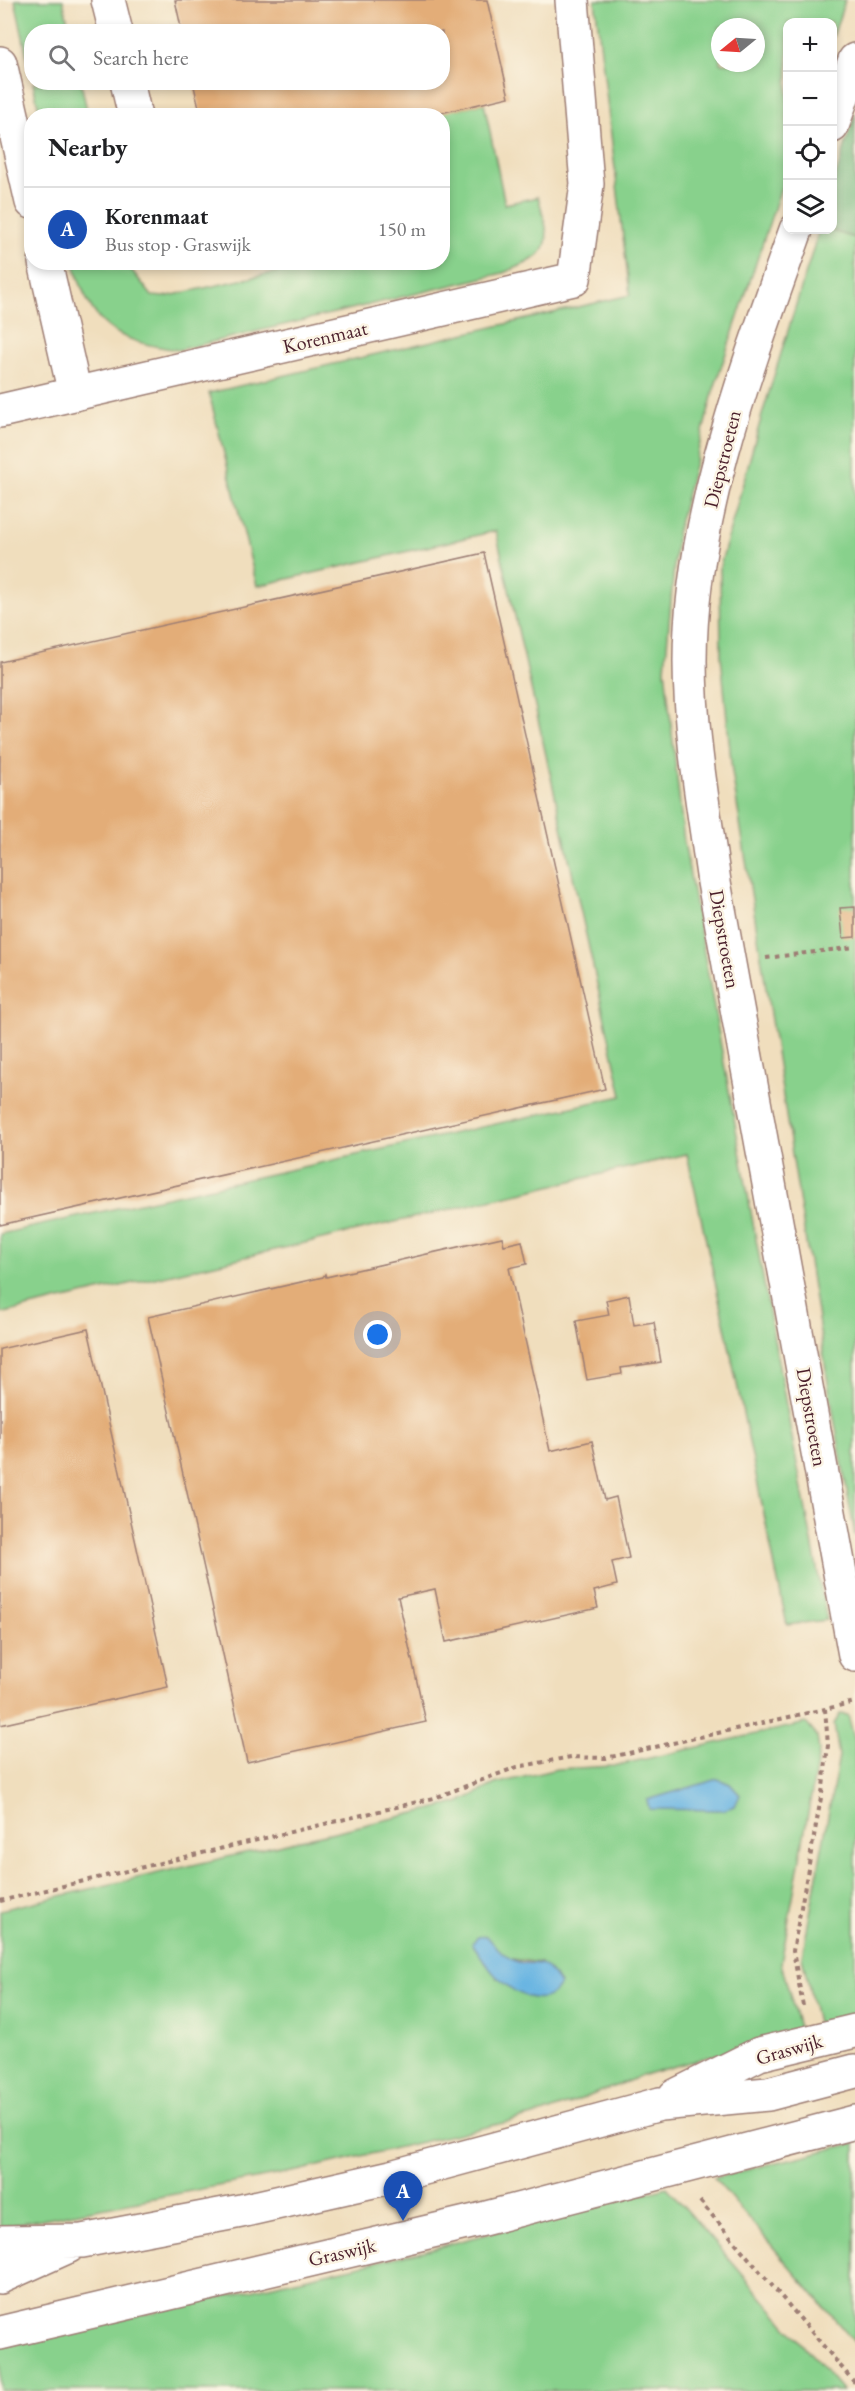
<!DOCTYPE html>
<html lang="en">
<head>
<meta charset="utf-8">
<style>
	body { margin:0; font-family:"EB Garamond",serif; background:#f2f2f2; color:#202124 }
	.controls { position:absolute; right:18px; top:18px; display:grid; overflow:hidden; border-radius:12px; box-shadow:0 3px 9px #0003 }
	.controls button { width:54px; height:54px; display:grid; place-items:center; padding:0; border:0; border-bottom:2px solid #e0e0e0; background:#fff; color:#202124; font:30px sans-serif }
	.compass { position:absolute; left:711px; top:18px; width:54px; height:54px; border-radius:50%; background:#fff; box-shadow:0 3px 9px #0003; rotate:252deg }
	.you { position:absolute; left:378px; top:1335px; width:21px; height:21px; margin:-15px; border:4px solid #fff; border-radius:50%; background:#1a73e8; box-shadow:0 0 0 9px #1a73e833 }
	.badge { display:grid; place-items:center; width:39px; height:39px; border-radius:50%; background:#db2777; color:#fff; font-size:20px; font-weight:700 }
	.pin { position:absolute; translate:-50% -50px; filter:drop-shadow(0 2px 3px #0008) }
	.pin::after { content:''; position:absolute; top:32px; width:21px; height:18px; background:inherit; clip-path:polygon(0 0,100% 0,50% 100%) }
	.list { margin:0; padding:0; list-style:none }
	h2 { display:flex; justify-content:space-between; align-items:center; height:78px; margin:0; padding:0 24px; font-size:26px }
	h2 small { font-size:20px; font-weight:400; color:#757577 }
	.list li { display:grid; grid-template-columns:39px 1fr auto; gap:18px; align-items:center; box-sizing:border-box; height:84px; padding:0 24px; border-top:2px solid #e0e0e0 }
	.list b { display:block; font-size:22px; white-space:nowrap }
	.list p { margin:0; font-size:20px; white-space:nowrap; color:#757577 }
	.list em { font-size:20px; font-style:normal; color:#757577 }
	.icon { flex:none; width:33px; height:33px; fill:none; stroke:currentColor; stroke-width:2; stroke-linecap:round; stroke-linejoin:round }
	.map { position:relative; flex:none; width:855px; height:2391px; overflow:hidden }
	.search { position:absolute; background:#fff; box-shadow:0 3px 9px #0003; left:24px; top:24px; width:426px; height:66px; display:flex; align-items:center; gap:15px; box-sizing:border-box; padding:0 21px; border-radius:24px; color:#757577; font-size:22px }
	.panel { position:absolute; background:#fff; box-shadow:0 3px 9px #0003; left:24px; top:108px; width:426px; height:162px; border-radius:24px }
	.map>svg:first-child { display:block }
	.green { fill:#88d18c; stroke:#69785c; stroke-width:1.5; fill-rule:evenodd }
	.forest { fill:#6eb378; stroke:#5c6952; stroke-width:1.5 }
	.water { fill:#69b5e2; stroke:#5a6a86; stroke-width:1.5 }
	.building { fill:#e3ad78 }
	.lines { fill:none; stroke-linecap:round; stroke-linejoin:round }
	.minor-casing { stroke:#9d7e74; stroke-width:36 }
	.major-casing { stroke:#9d7e74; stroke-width:36 }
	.path { stroke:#9d7e74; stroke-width:4; stroke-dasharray:4.5 4.5; stroke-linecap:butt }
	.minor { stroke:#fff; stroke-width:33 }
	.major { stroke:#fff; stroke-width:33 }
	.labels { text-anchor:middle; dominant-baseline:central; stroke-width:5; stroke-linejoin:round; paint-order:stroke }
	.street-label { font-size:20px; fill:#4a1f2b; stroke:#fcf5e5 }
</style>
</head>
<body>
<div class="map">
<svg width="855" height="2391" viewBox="0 0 855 2391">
	<rect width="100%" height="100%" fill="#fcf5e5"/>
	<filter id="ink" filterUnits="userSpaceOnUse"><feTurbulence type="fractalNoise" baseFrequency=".0167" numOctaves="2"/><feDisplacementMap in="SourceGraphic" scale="12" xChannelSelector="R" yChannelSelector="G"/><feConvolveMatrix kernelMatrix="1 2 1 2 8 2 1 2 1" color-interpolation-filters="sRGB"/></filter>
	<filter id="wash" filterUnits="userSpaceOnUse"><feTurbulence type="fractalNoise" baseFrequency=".008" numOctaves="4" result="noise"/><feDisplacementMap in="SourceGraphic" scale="24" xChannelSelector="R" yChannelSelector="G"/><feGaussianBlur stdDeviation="1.35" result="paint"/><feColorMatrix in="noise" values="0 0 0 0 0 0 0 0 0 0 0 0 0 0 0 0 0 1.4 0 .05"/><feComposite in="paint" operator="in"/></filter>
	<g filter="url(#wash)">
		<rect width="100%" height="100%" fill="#f0debd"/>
		<!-- green -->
		<path class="green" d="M 15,0 L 63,0 L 70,31 L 32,32 L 31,75 Z
			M 595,0 L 845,0 L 833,37 L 832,22 L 788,22 L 787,170 L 714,389 L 677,532 L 665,669 L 684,842 L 790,1427 L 827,1620 L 787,1625 L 727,1336 L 687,1154 L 0,1314 L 0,1234 L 622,1096 L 496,531 L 257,586 L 209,393 L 630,295 ZM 720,27 L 756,27 L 756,63 L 720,63 Z
			M 33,83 L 81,83 L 88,115 L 40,115 Z
			M 484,103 L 505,204 L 538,197 C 553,246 553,254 503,273 L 178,350 C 114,341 91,327 74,263 L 126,263 L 152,296 L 164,297 L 317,263 L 442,262 L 442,116 L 428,115 Z
			M 819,230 L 829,230 L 855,238 L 855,1536 L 829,1389 L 732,772 L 721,656 L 720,566 L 762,415 Z
			M 840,1714 L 848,1715 L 855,1741 L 855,2017 L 818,2027 L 802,1957 L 839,1756 L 834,1724 Z
			M 806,1723 L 817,1736 L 819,1752 L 781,1963 L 800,2031 L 647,2074 L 542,2114 L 297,2171 L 0,2227 L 0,1910 L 458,1803 L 495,1784 L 557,1769 L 614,1766 ZM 512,1959 L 541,1963 L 497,1978 Z
			M 855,2143 L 855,2343 L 714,2178 Z
			M 667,2187 L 843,2391 L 0,2391 L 0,2347 L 423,2251 Z"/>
		<!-- forest -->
		<path class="forest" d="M 855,113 L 855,238 L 829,230 L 832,230 L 833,185 Z"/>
		<!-- water -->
		<path class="water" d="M 718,1779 L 730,1784 L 740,1795 L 735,1806 L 723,1810 L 649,1809 L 647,1800 Z
			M 486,1936 C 494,1943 502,1954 511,1959 C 534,1971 538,1950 560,1984 C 546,2011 516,1995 498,1978 C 488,1969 480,1954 472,1943 L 478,1937 Z"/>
		<g id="blocks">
			<!-- building -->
			<path class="building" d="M 175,0 L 487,0 L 509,97 L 428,116 L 201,116 L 193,82 L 442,82 L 442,32 L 182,32 Z
				M 484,553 L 605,1089 L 0,1225 L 0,662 Z
				M 855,907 L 855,937 L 843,938 L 840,908 Z
				M 502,1237 L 504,1245 L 522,1241 L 527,1264 L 509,1268 L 550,1451 L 592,1441 L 605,1500 L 616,1497 L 629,1558 L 612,1562 L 617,1585 L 594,1591 L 598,1608 L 446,1642 L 435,1589 L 398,1597 L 426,1722 L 247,1762 L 148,1317 L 323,1277 L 325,1274 L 326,1277 Z
				M 629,1295 L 634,1325 L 654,1322 L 661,1362 L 621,1368 L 622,1374 L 587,1380 L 576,1321 L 609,1315 L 606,1300 Z
				M 88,1329 L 168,1687 L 0,1725 L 0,1349 Z"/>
		</g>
	</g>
	<g filter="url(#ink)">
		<use href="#blocks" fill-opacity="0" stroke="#9d7e74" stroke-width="1.5"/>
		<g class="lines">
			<defs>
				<path id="minor" d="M 108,0 L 116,32
					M 0,63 L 32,202
					M 127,82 L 135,116
					M 832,126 L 855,60
					M 796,230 C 748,365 690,516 690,661 C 690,733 704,810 714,882 L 855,1655
					M 45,262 L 75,394
					M 0,411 L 574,279 L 587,184 L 572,0
					M 0,2333 L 479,2220 L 855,2122"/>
				<path id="major" d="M 675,2096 L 759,2054 L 855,2031
					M 0,2242 L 82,2241 L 241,2211 L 391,2177 L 660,2104 L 768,2094 L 855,2071
					M 0,2277 L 69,2246"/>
			</defs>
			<!-- minor casing -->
			<use href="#minor" class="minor-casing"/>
			<!-- major casing -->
			<use href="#major" class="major-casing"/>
			<!-- path -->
			<path class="path" d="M 766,958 L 855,947
				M 0,1901 L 434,1798 L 517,1767 L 571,1757 L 606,1758 L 825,1709
				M 803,2006 L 793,1951 L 823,1787 L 828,1745 L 825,1709 L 855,1702
				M 700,2201 L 855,2383"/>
			<!-- minor -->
			<use href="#minor" class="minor"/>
			<!-- major -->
			<use href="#major" class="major"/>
		</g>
	</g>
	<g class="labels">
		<!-- street labels -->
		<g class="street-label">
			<text transform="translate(325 337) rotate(-13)">Korenmaat</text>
			<text transform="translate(722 459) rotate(-76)">Diepstroeten</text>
			<text transform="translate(725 939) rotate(80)">Diepstroeten</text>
			<text transform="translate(812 1417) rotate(80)">Diepstroeten</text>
			<text transform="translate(789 2049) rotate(-16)">Graswijk</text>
			<text transform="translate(342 2252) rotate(-13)">Graswijk</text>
		</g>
	</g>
</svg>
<div class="controls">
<button>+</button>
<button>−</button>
<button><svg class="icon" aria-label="locate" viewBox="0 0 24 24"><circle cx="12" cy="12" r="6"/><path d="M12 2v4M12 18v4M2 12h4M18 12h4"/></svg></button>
<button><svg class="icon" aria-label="layers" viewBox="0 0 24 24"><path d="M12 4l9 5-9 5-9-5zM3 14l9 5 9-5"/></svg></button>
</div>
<svg class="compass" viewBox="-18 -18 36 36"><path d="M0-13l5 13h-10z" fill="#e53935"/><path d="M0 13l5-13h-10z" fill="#757577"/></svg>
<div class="you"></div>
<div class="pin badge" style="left:403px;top:2221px;background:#1a4fb4">A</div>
<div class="search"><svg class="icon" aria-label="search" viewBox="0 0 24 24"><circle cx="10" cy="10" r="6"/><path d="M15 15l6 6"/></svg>Search here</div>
<section class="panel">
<h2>Nearby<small></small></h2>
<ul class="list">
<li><span class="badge" style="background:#1a4fb4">A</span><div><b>Korenmaat</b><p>Bus stop · Graswijk</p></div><em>150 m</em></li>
</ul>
</section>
</div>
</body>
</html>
